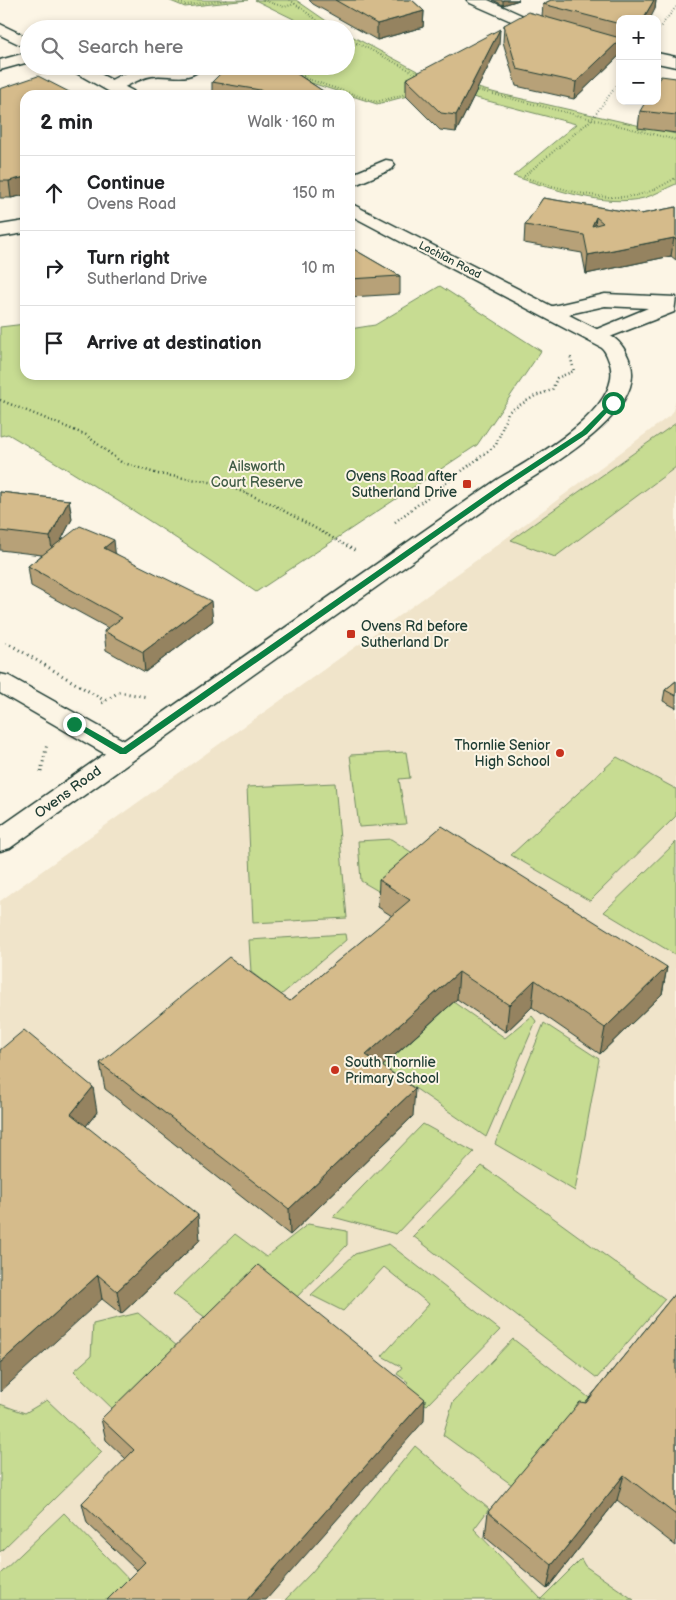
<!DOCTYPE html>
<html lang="en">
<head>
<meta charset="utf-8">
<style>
	body { margin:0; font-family:"Balsamiq Sans",sans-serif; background:#f6f6f6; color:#202124 }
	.controls { position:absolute; right:15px; top:15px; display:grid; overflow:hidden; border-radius:10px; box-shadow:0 2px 8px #0003 }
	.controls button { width:45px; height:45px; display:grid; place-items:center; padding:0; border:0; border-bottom:1px solid #e0e0e0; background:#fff; color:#202124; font:25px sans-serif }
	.stop { position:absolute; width:15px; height:15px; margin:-11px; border:4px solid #0b8043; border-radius:50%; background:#fff }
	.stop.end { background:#0b8043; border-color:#fff; box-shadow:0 1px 5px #0008 }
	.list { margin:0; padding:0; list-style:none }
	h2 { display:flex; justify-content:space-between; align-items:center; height:65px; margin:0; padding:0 20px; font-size:21px }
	h2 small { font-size:16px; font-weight:400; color:#757577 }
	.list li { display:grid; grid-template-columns:32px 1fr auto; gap:15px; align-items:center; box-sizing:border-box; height:75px; padding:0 20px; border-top:1px solid #e0e0e0 }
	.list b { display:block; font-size:19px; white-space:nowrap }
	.list p { margin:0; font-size:16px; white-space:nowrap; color:#757577 }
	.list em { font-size:16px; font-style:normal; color:#757577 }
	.icon { flex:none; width:28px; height:28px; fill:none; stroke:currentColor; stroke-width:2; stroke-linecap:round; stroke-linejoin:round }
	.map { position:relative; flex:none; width:676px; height:1600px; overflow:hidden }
	.search { position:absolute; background:#fff; box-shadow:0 2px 8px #0003; left:20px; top:20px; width:335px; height:55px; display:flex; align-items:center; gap:12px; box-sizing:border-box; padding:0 18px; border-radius:28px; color:#757577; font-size:19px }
	.panel { position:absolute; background:#fff; box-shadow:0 2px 8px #0003; left:20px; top:90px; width:335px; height:290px; border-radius:15px }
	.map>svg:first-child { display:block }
	.built { fill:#f0e4ca }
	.green { fill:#c7dc92; stroke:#738c63 }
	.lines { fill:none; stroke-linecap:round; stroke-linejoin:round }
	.minor-casing { stroke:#1f3d34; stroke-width:3 }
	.tertiary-casing { stroke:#1f3d34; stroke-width:3 }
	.path-far2 { stroke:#1f3d34; stroke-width:2; stroke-dasharray:0.5 2.5; stroke-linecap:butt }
	.path-far1 { stroke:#1f3d34; stroke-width:2.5; stroke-dasharray:1 3; stroke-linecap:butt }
	.path { stroke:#1f3d34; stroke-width:3; stroke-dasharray:1 4; stroke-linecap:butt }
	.minor { fill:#fcf5e5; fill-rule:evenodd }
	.tertiary { fill:#fcf5e5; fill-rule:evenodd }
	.wall { fill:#b7a178; stroke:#1f3d34 }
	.shaded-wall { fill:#958361; stroke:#1f3d34 }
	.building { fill:#d5bb8b; stroke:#1f3d34; fill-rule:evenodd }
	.route { fill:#0b8043 }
	.poi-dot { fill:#c8321e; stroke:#fcf5e5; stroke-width:2 }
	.labels { text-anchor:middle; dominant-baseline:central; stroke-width:4; stroke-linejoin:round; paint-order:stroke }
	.far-street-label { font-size:11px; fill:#1f3d34; stroke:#fcf5e5 }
	.park-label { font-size:14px; fill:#415d47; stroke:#fcf5e5 }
	.poi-label { font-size:14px; fill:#1f3d34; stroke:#fcf5e5; text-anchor:end }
	.street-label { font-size:14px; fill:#1f3d34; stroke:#fcf5e5 }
</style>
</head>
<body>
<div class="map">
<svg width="676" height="1600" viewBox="0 0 676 1600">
	<rect width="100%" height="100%" fill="#fcf5e5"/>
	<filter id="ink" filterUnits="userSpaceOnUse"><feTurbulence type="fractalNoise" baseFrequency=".02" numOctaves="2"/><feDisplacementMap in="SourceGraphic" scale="10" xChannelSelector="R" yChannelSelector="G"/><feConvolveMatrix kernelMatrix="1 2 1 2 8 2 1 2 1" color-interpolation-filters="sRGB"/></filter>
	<g filter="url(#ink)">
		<!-- built -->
		<path class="built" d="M 676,400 L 676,1600 L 0,1600 L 0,901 L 481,557 L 672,414 Z"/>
		<!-- green -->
		<path class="green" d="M 168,0 L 248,0 L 185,7 Z
			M 255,0 L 296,0 L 338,29 L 314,29 Z
			M 346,33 L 419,72 L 496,93 L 676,134 L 676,184 C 666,188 655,195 644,198 C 604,208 551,188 513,176 L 576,124 L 438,88 L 377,104 L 296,78 L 315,66 L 346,66 Z
			M 440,286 L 541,351 L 477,445 L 256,592 C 175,536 93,484 8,434 L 0,436 L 0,327 L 25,324 L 25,375 L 350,375 L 350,329 L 375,325 Z
			M 676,423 L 676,467 L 555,557 L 511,540 Z
			M 406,752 L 410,778 L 399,779 L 406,824 L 359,827 L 350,755 Z
			M 617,757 L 676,789 L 676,816 L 590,901 L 511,855 Z
			M 335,783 L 347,918 L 253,923 L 247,787 Z
			M 391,839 L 425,861 L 385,895 L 361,881 L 358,841 Z
			M 676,842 L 676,955 L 604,912 Z
			M 345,934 L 346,940 L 281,995 L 251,972 L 249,940 Z
			M 413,974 L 505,1038 L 532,1016 L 536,1021 L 486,1137 L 291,1003 Z
			M 544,1023 L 599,1059 L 575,1191 L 495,1144 Z
			M 423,1124 L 474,1152 L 396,1234 L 333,1217 Z
			M 482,1166 L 665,1299 L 597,1378 L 413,1236 Z
			M 308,1224 L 347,1231 L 347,1245 L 293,1301 L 213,1323 L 173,1294 L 235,1234 L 266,1257 Z
			M 389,1244 L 500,1330 L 427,1405 L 400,1391 L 408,1382 L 397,1374 L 402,1367 L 382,1356 L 429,1304 L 384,1267 L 343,1311 L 311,1295 L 355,1254 Z
			M 138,1313 L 184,1352 L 120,1416 L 74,1371 L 91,1356 L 93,1324 Z
			M 513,1339 L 592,1400 L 515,1487 L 443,1435 L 453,1402 Z
			M 47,1400 L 102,1452 L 0,1552 L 0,1404 L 25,1413 Z
			M 415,1446 L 489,1509 L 474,1529 L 541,1599 L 581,1559 L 585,1566 L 634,1600 L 285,1600 L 312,1572 Z
			M 64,1513 L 138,1589 L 128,1600 L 0,1600 L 0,1574 Z"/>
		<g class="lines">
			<defs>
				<path id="minor" d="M 467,0 L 488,0 L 528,18 L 620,43 L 620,53 L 518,24 L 470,3 Z
					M 29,52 L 29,62 L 0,70 L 0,60 Z
					M 657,53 L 676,57 L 676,67 L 657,63 Z
					M 152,66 L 203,66 C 190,84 169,73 152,76 C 138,78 126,88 112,92 L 104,87 C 112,75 139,69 152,66 Z
					M 386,160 L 392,161 L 395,165 L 392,169 L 350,187 L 350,175 Z
					M 25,221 L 25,233 L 0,237 L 0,225 Z
					M 605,294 L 676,297 L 674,312 L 597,342 L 590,340 L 587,336 L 590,332 L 648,308 L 605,306 L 551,318 L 544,316 L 541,312 L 544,308 Z
					M 0,674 L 9,676 L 132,745 L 136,752 L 132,759 L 123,761 L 114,759 L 0,693 Z"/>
				<path id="tertiary" d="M 0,24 L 29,38 L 29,49 L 0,35 Z
					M 64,66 L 85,66 L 133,91 L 135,95 L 115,95 Z
					M 350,203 L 614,338 C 622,344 625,350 629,359 C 651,410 549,467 514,489 L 10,848 L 0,851 L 0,827 L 498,479 C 530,460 628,407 609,361 C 607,356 606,352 602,348 L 350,215 Z"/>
			</defs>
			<!-- minor casing -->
			<use href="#minor" class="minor-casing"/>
			<!-- tertiary casing -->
			<use href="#tertiary" class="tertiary-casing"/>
			<!-- path-far2 -->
			<path class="path-far2" d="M 174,0 L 185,5 L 229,0
				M 263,0 L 284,7 L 295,4
				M 290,0 L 329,29
				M 657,31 L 676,7
				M 346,37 L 419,75
				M 346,50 L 358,43
				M 319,66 L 302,77 L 376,102 L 410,93
				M 620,81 L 591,120 L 523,177 C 560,188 606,205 645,193 C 656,190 666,183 676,178
				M 473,89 L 676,140"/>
			<!-- path-far1 -->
			<path class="path-far1" d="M 0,400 L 86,435 L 121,462 L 158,474 L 223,484 L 270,503 L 356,551
				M 395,522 L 496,445 L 508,412 L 535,396 L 552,390 L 557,378 L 574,371 L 570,355"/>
			<!-- path -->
			<path class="path" d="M 6,642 L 105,701
				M 102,703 L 119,692 L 147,697
				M 41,772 L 47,744"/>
			<!-- minor -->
			<use href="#minor" class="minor"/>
			<!-- tertiary -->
			<use href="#tertiary" class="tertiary"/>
		</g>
		<!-- wall -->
		<path class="wall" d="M 309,0 L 412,0 L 424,11 L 423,27 L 377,40 L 313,4 Z
			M 493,0 L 519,0 L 503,5 Z
			M 551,0 L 656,0 L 655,9 L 620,19 L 620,55 L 574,99 L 516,86 L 503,42 L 504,25 L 542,16 L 543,4 Z
			M 499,45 L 456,132 L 440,130 L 406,96 L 406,79 Z
			M 228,66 L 300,66 L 294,72 L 329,95 L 212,95 L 212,82 Z
			M 676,78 L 676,133 L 638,128 L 640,111 Z
			M 0,89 L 25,95 L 25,195 L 11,198 L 0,198 Z
			M 543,198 L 641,214 L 676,207 L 676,260 L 671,256 L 586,274 L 582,253 L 524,243 L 525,225 Z
			M 350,247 L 400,276 L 400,294 L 350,297 Z
			M 0,492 L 69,500 L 72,519 L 61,540 L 115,553 L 213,621 L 145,672 L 106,650 L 104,631 L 108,628 L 31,586 L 28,566 L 42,555 L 0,550 Z
			M 676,681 L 676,708 L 663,701 L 665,690 Z
			M 379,880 L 667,967 L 662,994 L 600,1054 L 532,1007 L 506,1032 L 457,999 L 382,1067 L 413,1116 L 290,1235 L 105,1089 L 100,1063 L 290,1001 L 392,916 L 378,907 Z
			M 0,1050 L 97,1112 L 86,1126 L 200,1240 L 121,1314 L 102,1299 Z
			M 676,1292 L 676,1546 L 617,1500 L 547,1589 L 485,1537 L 488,1512 L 597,1389 Z
			M 101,1419 L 424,1421 L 136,1570 L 87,1523 L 82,1503 L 126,1459 L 106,1440 Z"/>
		<!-- shaded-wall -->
		<path class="shaded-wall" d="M 503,0 L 519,0 L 503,5 Z
			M 654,0 L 656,0 L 655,9 L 650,19 L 643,19 Z
			M 424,11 L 423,27 L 377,40 L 377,24 Z
			M 500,29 L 499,45 L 456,132 L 456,115 Z
			M 620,40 L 620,55 L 574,99 L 576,82 Z
			M 285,66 L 300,66 L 285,83 Z
			M 25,177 L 25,195 L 11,198 L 9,181 Z
			M 596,217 L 594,235 L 592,226 Z
			M 674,238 L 671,256 L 586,274 L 588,255 Z
			M 69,500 L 72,519 L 53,556 L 50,537 Z
			M 114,540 L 116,560 L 104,548 Z
			M 211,601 L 213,621 L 145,672 L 143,652 Z
			M 667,967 L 662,994 L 600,1054 L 605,1028 Z
			M 459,972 L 457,999 L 366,1081 L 366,1055 Z
			M 535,980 L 532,1007 L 506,1032 L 509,1005 Z
			M 93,1087 L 97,1112 L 76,1139 L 71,1114 Z
			M 415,1089 L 413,1116 L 290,1235 L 289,1209 Z
			M 198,1215 L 200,1240 L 121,1314 L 117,1291 Z
			M 98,1275 L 102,1299 L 0,1392 L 0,1363 Z
			M 425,1399 L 424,1421 L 266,1600 L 247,1600 Z
			M 624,1475 L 617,1500 L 547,1589 L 552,1565 Z"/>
		<!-- building -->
		<path class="building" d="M 335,0 L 412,0 L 424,11 L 377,24 Z
			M 551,0 L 654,0 L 643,19 L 620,19 L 620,24 L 543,4 Z
			M 528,12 L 620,38 L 620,40 L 576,82 L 517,69 L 504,25 Z
			M 272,23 L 287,29 L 266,29 Z
			M 500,29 L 456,115 L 441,113 L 406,79 Z
			M 228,66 L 285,66 L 329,95 L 267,95 L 260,90 L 212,82 Z
			M 38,76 L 75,95 L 25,95 L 25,177 L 9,181 L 0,181 L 0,89 Z
			M 661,76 L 676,78 L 676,115 L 640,111 L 646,101 L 657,101 L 657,82 Z
			M 543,198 L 641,214 L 676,207 L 676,240 L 674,238 L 588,255 L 584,235 L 525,225 ZM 596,217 L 603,223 L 592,226 Z
			M 350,247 L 400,276 L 350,279 Z
			M 0,492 L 69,500 L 50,537 L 0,531 Z
			M 80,526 L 114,540 L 104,548 L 211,601 L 143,652 L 104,631 L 122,618 L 28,566 Z
			M 676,681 L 676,696 L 665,690 Z
			M 442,826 L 667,967 L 605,1028 L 535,980 L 509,1005 L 459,972 L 366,1055 L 415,1089 L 289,1209 L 100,1063 L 229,957 L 290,1001 L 410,900 L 379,880 Z
			M 24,1030 L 93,1087 L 71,1114 L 198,1215 L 117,1291 L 98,1275 L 0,1363 L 0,1050 Z
			M 258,1265 L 425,1399 L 247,1600 L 107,1600 L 145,1562 L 82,1503 L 134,1450 L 101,1419 Z
			M 676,1292 L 676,1515 L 624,1475 L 552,1565 L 488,1512 L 580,1402 L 586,1403 L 597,1389 Z"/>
	</g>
	<!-- route -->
	<path class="route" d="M 611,402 L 616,403 L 587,434 L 508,486 L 126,754 L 120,754 L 70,724 L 77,722 L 123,748 L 503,483 L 582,431 Z"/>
	<!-- markers -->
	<g class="poi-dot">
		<rect x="462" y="479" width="10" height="10" rx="2.5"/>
		<rect x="346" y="629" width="10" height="10" rx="2.5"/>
		<circle cx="560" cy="753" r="5"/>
		<circle cx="335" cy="1070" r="5"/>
	</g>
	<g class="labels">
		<!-- far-street labels -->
		<g class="far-street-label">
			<text transform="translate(450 260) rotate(27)">Lachlan Road</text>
		</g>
		<!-- park labels -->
		<g class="park-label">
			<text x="257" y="466">Ailsworth<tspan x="257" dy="16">Court Reserve</tspan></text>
		</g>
		<!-- poi labels -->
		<g class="poi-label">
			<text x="457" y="476">Ovens Road after<tspan x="457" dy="16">Sutherland Drive</tspan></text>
			<text x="361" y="626" text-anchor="start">Ovens Rd before<tspan x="361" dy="16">Sutherland Dr</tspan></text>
			<text x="550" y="745">Thornlie Senior<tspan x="550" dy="16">High School</tspan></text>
			<text x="345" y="1062" text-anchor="start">South Thornlie<tspan x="345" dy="16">Primary School</tspan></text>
		</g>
		<!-- street labels -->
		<g class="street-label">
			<text transform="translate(68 792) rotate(-36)">Ovens Road</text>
		</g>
	</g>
</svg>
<div class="controls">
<button>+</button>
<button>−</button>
</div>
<div class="stop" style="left:613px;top:403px"></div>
<div class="stop end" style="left:74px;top:724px"></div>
<div class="search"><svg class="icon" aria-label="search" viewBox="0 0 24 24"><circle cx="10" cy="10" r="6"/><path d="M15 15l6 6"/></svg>Search here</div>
<section class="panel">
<h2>2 min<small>Walk · 160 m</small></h2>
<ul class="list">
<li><svg class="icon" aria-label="ahead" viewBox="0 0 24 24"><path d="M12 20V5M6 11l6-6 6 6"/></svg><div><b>Continue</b><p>Ovens Road</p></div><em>150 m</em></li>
<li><svg class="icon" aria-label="right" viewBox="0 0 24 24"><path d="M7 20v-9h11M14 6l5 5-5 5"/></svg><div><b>Turn right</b><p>Sutherland Drive</p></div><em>10 m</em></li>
<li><svg class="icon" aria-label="arrive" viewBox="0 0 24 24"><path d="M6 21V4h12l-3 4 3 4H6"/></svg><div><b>Arrive at destination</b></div></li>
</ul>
</section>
</div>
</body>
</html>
